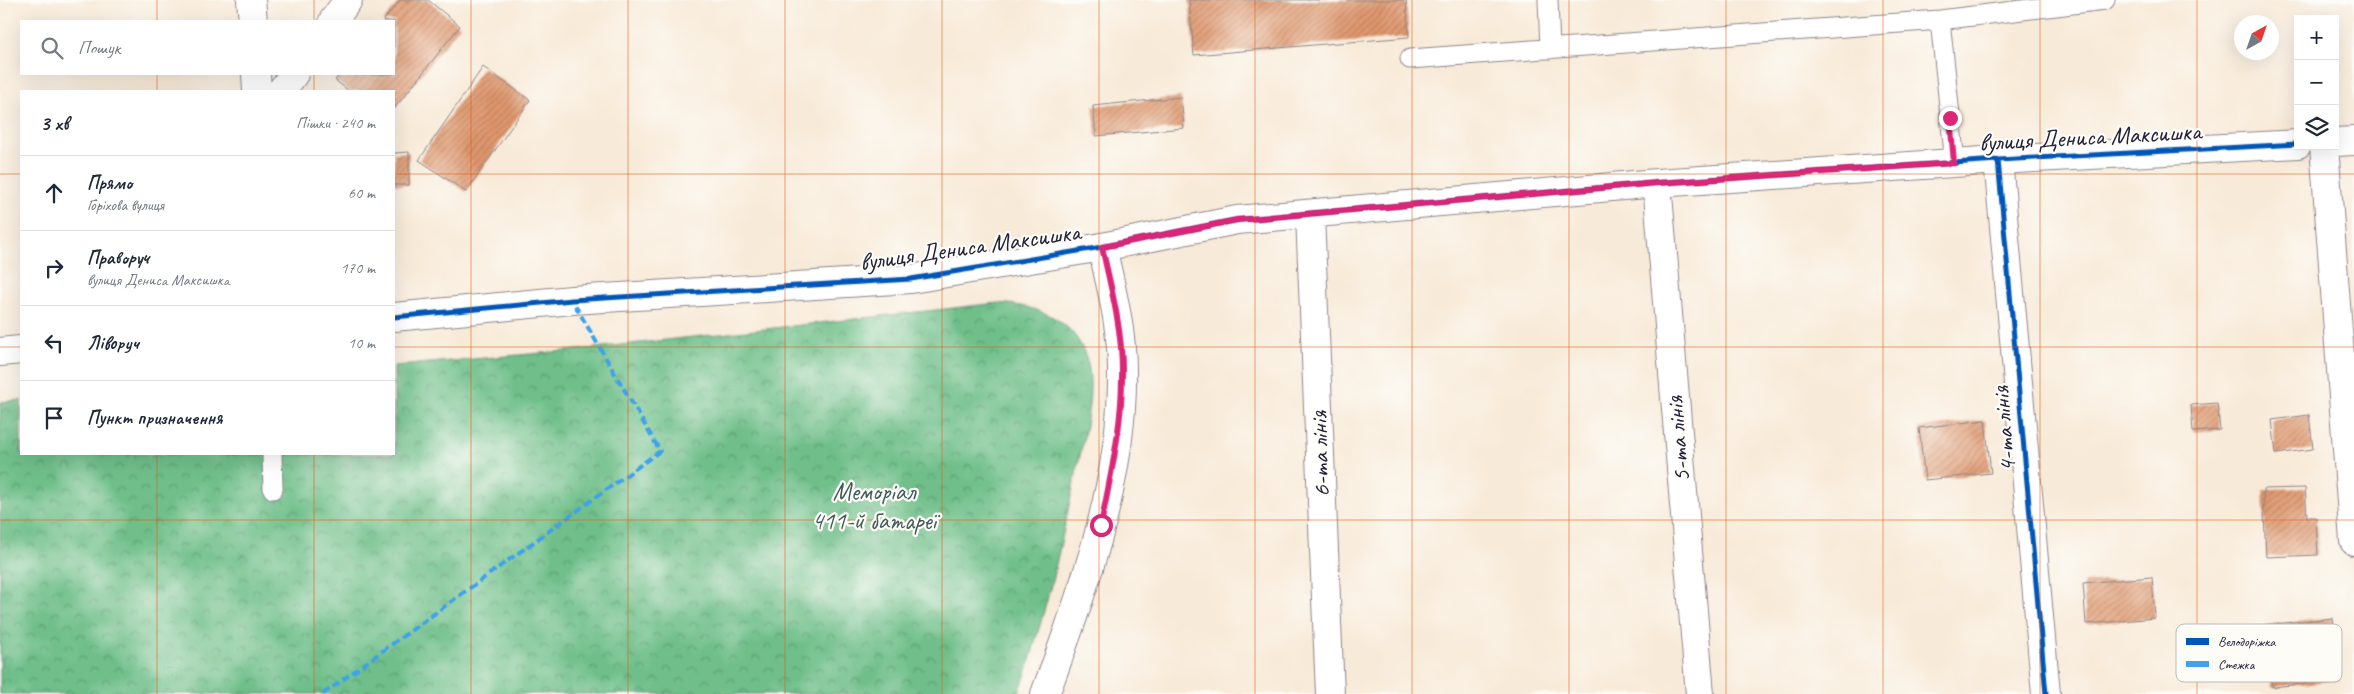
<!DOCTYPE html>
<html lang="uk">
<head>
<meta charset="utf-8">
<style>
	body { margin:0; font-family:Caveat,sans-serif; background:#f2f2f3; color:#1f2937 }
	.controls { position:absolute; right:15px; top:15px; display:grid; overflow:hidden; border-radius:0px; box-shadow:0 5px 20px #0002 }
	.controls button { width:45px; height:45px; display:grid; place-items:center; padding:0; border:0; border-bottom:1px solid #e0e1e3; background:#fff; color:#1f2937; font:25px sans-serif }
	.compass { position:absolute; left:2234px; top:15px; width:45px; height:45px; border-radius:50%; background:#fff; box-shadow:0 5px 20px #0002; rotate:40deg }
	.stop { position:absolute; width:15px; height:15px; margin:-11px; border:4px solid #db2777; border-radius:50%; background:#fff }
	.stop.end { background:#db2777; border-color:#fff; box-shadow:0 1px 5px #0008 }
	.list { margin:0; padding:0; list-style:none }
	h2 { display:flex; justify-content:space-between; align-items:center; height:65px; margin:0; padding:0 20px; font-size:21px }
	h2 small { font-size:16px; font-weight:400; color:#747a83 }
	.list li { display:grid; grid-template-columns:32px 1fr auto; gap:15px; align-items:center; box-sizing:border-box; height:75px; padding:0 20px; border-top:1px solid #e0e1e3 }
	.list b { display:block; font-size:19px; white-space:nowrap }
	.list p { margin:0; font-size:16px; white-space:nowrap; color:#747a83 }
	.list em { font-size:16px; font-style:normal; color:#747a83 }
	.icon { flex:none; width:28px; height:28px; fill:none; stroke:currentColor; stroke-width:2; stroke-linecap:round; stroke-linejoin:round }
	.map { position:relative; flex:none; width:2354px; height:694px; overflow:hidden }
	.search { position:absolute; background:#fff; box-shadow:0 5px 20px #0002; left:20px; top:20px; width:375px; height:55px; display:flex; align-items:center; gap:12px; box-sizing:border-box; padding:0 18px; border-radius:0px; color:#747a83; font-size:19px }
	.panel { position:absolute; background:#fff; box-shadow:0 5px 20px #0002; left:20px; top:90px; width:375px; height:365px; border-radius:0px }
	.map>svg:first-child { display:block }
	.forest { fill:url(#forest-crowns); stroke:#487062 }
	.building { fill:url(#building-hatch) }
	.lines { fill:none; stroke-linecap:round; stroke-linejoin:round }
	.lane-casing { stroke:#8d868a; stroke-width:21 }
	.street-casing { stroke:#8d868a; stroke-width:30 }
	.secondary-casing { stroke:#8d868a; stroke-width:30 }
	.lane { stroke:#fff; stroke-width:19 }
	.street { stroke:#fff; stroke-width:28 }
	.secondary { stroke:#fff; stroke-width:28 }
	.quiet { stroke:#3ea2ec; stroke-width:4; stroke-dasharray:8 4; stroke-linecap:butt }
	.cycleway-casing { stroke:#fdfcf7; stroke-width:8 }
	.cycleway { stroke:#0057b8; stroke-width:5 }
	.route { stroke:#db2777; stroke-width:6 }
	.grid { fill:none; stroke:#e8590c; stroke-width:1; stroke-opacity:0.55 }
	.labels { text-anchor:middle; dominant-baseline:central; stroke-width:4.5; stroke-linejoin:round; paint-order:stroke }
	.street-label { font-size:25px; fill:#22223b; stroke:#fdfcf7 }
	.park-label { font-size:25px; fill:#415b5a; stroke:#fdfcf7 }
	.key { fill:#fdfcf7; stroke:#bbbbbf; stroke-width:1 }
	.key-label { font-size:14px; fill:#22223b }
</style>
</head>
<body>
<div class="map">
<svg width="2354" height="694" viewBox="0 0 2354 694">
	<defs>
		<pattern id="forest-crowns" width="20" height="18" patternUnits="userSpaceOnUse" patternTransform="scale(1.25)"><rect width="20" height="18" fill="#6fbf8a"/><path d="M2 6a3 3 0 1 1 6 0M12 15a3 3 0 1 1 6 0" fill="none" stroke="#5b9b72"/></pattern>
		<pattern id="building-hatch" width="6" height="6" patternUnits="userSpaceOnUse" patternTransform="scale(1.25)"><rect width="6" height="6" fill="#e0976d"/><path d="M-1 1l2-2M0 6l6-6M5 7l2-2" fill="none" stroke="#b57b5b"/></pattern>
	</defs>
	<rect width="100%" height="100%" fill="#fdfcf7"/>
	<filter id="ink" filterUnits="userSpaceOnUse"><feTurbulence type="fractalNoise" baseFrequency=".02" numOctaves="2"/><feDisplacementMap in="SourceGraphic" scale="10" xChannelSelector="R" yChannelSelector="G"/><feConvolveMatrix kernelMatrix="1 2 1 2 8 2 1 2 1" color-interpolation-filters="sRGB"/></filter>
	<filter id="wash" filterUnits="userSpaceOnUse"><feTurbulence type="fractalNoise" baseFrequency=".0096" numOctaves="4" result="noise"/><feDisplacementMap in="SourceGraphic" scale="20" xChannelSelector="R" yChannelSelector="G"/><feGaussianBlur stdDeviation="1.12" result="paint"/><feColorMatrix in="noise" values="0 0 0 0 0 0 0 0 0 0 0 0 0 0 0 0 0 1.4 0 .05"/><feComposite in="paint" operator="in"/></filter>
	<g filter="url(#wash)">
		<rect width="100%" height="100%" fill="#f8ead8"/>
		<!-- forest -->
		<path class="forest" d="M 998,303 C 1039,306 1077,319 1088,364 C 1096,397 1079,458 1072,492 C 1062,539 1052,586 1038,632 C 1032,653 1027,674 1018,694 L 0,694 L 0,402 L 21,400 L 21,454 L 394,454 L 394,366 L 576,350 Z"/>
		<g id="blocks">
			<!-- building -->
			<path class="building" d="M 400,0 L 428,0 L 460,26 L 394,109 L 394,91 L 349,91 L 335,80 L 341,74 L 394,74 L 394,21 L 383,21 Z
				M 1189,0 L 1406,0 L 1409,37 L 1194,55 Z
				M 483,67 L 530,100 L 466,192 L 419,160 Z
				M 1181,97 L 1184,128 L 1096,136 L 1093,106 Z
				M 409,152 L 409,185 L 394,185 L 394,153 Z
				M 2217,403 L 2220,430 L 2193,432 L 2191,405 Z
				M 2309,415 L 2313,449 L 2276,454 L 2272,420 Z
				M 1985,420 L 1991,473 L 1925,480 L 1919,428 Z
				M 2305,488 L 2307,517 L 2316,517 L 2318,555 L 2266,557 L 2263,489 Z
				M 2152,577 L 2155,618 L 2086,624 L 2083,583 Z
				M 2333,618 L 2340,680 L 2272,687 L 2265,625 Z"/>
		</g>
	</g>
	<g filter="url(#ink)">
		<use href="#blocks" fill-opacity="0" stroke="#8d868a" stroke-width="1"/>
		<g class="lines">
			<defs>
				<path id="lane" d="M 1548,0 L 1550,49
					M 1940,20 L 2105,0
					M 1410,59 L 1940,20 L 1955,163
					M 272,454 L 273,489"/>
				<path id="street" d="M 251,0 L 253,21
					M 333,21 L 348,0
					M 256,74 L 257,91
					M 281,91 L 294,74
					M 2335,142 L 2354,141
					M 2324,146 L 2354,541
					M 1998,160 L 2046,694
					M 1657,183 L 1700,694
					M 1310,215 L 1330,694
					M 1102,247 L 1237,220 L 1657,183 L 1998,160 L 2298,144"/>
				<path id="secondary" d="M 394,317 L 572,300 L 911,279 L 1102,247 C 1111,287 1122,328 1122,370 C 1124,479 1083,593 1045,694
					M 0,352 L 21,350"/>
			</defs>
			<!-- lane casing -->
			<use href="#lane" class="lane-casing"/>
			<!-- street casing -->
			<use href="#street" class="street-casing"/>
			<!-- secondary casing -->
			<use href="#secondary" class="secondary-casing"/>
			<!-- lane -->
			<use href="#lane" class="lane"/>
			<!-- street -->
			<use href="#street" class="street"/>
			<!-- secondary -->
			<use href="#secondary" class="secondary"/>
			<!-- quiet -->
			<path class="quiet" d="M 323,694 L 660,451 L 572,300"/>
			<defs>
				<path id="cycleway" d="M 1998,160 L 2046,694
					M 394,317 L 572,300 L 911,279 L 1102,247 L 1237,220 L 1657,183 L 1998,160 L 2298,144"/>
			</defs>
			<!-- cycleway casing -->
			<use href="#cycleway" class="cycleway-casing"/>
			<!-- cycleway -->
			<use href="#cycleway" class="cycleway"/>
		</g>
	</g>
	<g class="lines" filter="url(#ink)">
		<!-- route -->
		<path class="route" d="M 1101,525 C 1111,473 1123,423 1122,370 C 1122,328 1111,288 1102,247 L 1237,220 L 1657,183 L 1954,163 L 1950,118"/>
	</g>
	<!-- grid -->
	<path class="grid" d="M 157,0 L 157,21M 314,0 L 314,21M 471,0 L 471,694M 628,0 L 628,694M 785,0 L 785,694M 942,0 L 942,694M 1099,0 L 1099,694M 1255,0 L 1255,694M 1412,0 L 1412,694M 1569,0 L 1569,694M 1726,0 L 1726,694M 1883,0 L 1883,694M 2040,0 L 2040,694M 2197,0 L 2197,694M 157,74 L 157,91M 314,74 L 314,91M 0,174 L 21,174M 394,174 L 2354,174M 0,347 L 21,347M 394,347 L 2354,347M 157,454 L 157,694M 314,454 L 314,694M 0,520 L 2354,520"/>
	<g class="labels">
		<!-- street labels -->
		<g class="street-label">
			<text transform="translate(2090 137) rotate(-3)">вулиця Дениса Максишка</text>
			<text transform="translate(970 247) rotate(-8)">вулиця Дениса Максишка</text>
			<text transform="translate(2004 429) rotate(-95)">4-та лінія</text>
			<text transform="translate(1678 439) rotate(-95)">5-та лінія</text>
			<text transform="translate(1320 454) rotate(-92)">6-та лінія</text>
		</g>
		<!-- park labels -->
		<g class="park-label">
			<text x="874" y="492">Меморіал<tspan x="874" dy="29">411-й батареї</tspan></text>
		</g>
	</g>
	<!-- legend -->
	<rect x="2176" y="624" width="166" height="58" rx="8" class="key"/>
	<rect x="2186" y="638" width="23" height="7" fill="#0057b8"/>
	<rect x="2186" y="661" width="23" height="6" fill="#3ea2ec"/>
	<g class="key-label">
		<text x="2218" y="646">Велодоріжка</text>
		<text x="2218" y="669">Стежка</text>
	</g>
</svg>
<div class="controls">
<button>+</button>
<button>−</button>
<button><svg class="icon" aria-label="layers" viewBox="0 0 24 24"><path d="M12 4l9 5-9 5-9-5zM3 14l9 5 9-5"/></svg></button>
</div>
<svg class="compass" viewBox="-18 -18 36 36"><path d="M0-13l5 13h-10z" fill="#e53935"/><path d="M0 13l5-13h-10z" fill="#747a83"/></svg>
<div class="stop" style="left:1101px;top:525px"></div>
<div class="stop end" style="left:1950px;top:118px"></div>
<div class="search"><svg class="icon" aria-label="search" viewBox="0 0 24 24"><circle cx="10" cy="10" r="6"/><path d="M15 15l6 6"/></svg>Пошук</div>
<section class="panel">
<h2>3 хв<small>Пішки · 240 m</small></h2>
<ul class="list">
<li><svg class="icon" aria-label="ahead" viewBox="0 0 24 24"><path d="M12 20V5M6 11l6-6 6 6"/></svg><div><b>Прямо</b><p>Горіхова вулиця</p></div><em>60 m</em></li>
<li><svg class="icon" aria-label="right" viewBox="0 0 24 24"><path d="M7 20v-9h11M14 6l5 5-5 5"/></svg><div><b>Праворуч</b><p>вулиця Дениса Максишка</p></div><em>170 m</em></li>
<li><svg class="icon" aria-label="left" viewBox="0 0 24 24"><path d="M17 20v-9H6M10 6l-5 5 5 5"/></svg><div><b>Ліворуч</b></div><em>10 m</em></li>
<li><svg class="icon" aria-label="arrive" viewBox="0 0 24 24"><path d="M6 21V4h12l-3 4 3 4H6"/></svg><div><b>Пункт призначення</b></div></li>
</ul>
</section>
</div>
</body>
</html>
